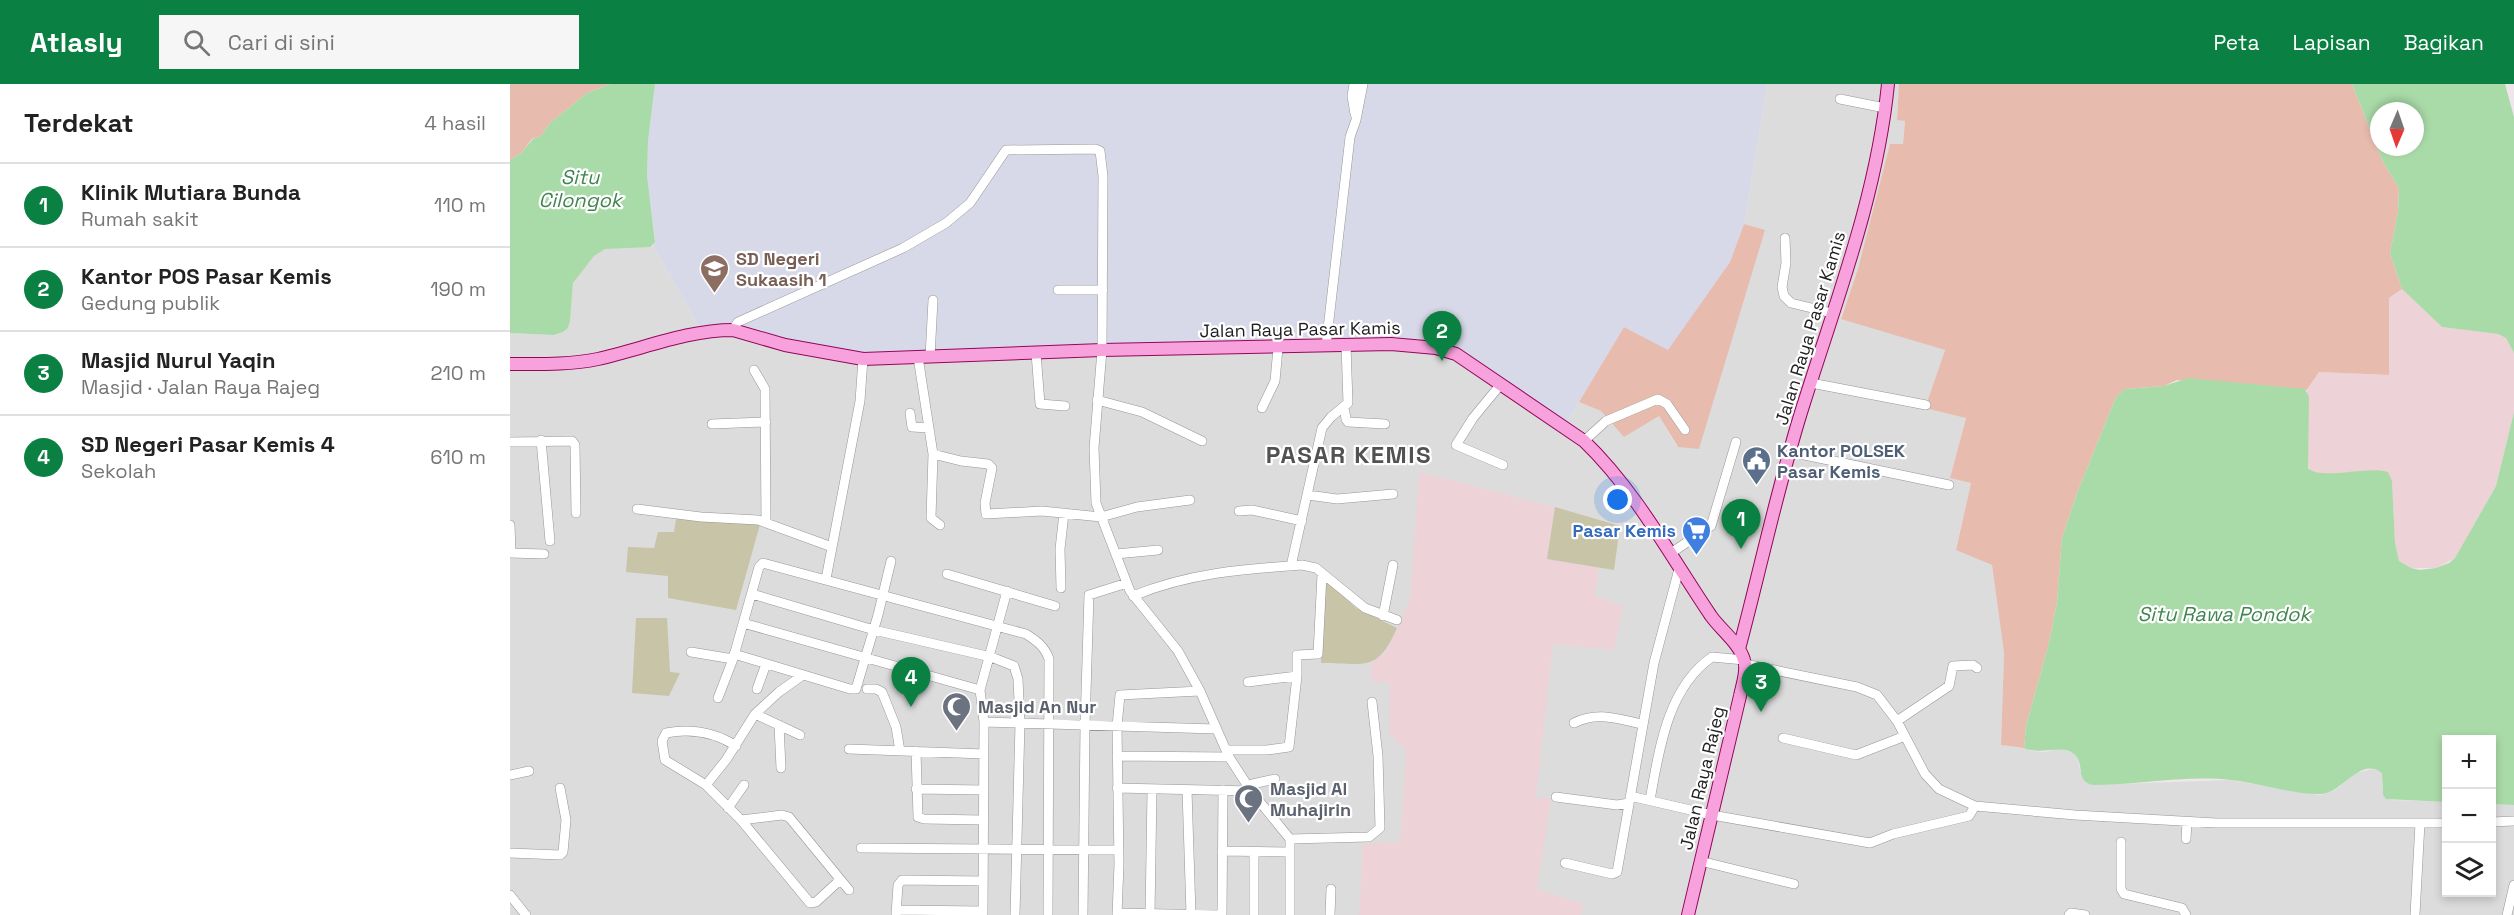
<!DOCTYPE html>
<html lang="id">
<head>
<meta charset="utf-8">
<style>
	body { margin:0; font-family:"Space Grotesk",sans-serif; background:#f6f6f6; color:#222 }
	.controls { position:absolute; right:18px; bottom:18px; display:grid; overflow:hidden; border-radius:0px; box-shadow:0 3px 9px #0003 }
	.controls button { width:54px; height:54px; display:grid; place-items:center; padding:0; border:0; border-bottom:2px solid #e0e0e0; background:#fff; color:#222; font:30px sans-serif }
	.compass { position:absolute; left:1860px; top:18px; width:54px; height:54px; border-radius:50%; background:#fff; box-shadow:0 3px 9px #0003; rotate:182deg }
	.you { position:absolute; left:1108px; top:416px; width:21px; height:21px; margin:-15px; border:4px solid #fff; border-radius:50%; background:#1a73e8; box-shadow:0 0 0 9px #1a73e833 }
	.badge { display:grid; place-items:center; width:39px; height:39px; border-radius:50%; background:#0b8043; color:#fff; font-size:20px; font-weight:700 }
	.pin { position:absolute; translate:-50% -50px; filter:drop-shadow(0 2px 3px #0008) }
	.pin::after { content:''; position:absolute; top:32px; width:21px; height:18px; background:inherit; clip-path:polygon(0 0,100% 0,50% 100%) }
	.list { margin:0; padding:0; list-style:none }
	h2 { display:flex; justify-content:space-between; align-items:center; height:78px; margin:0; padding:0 24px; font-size:26px }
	h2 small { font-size:20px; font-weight:400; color:#767676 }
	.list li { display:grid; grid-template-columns:39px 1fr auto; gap:18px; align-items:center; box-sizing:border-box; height:84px; padding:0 24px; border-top:2px solid #e0e0e0 }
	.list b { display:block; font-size:22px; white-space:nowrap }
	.list p { margin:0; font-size:20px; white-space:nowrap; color:#767676 }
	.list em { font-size:20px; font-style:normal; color:#767676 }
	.icon { flex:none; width:33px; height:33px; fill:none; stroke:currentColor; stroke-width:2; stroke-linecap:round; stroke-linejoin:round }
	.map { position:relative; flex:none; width:2004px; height:831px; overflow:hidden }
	header { display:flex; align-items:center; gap:36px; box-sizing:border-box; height:84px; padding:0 30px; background:#0b8043; color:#fff }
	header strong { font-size:28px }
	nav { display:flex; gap:33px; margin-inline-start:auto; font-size:21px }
	.search { width:420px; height:54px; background:#f6f6f6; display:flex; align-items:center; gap:15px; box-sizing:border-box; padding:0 21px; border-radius:0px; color:#767676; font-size:22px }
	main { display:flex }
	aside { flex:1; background:#fff }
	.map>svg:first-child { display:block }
	.residential { fill:#dddcdd }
	.industrial { fill:#d8d9e8 }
	.farmland { fill:#edd2d7 }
	.grass { fill:#e7bcae }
	.cemetery { fill:#c7c4a8 }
	.water { fill:#a9dba8; fill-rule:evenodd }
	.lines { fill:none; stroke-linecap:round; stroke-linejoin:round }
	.minor-casing { stroke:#969696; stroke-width:10 }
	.major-casing { stroke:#940659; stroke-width:14 }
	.minor { stroke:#fff; stroke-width:9 }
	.major { stroke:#f8a2dd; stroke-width:12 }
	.labels { text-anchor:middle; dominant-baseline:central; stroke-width:4.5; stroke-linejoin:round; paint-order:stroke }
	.education-label { font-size:18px; font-weight:bold; fill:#785e54; stroke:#fff; text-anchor:start }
	.street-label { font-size:18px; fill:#1f1f1f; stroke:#fff }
	.service-label { font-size:18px; font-weight:bold; fill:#4e5e75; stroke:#fff; text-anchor:start }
	.shop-label { font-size:18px; font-weight:bold; fill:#366cbe; stroke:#fff; text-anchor:end }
	.worship-label { font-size:18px; font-weight:bold; fill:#5b616d; stroke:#fff; text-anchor:start }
	.water-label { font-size:20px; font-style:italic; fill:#408450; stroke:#fff }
	.district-label { font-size:24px; font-weight:bold; letter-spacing:1.5px; fill:#525252; stroke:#fff }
</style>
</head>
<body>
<header>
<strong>Atlasly</strong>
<div class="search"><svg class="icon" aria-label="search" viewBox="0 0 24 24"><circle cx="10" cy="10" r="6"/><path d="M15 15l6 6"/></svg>Cari di sini</div>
<nav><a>Peta</a><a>Lapisan</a><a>Bagikan</a></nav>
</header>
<main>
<aside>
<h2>Terdekat<small>4 hasil</small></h2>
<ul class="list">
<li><span class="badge">1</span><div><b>Klinik Mutiara Bunda</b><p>Rumah sakit</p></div><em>110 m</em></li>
<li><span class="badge">2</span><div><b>Kantor POS Pasar Kemis</b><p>Gedung publik</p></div><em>190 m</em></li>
<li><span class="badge">3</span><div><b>Masjid Nurul Yaqin</b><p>Masjid · Jalan Raya Rajeg</p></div><em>210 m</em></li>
<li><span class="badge">4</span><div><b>SD Negeri Pasar Kemis 4</b><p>Sekolah</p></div><em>610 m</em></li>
</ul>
</aside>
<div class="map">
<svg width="2004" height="831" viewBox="0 0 2004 831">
	<rect width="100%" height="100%" fill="#efe6eb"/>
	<!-- residential -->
	<path class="residential" d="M 1257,0 L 1389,0 L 1387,35 L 1395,37 L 1393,60 L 1331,234 L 1435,266 L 1415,324 L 1456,333 L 1440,394 L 1461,399 L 1446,465 L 1482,481 L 1494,569 L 1491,661 L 1514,664 L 1521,667 L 1535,668 L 1550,664 L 1563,669 L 1568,675 L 1570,687 L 1583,701 L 1719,696 L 1810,711 L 1825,706 L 1846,689 L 1862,685 L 1869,686 L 1872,689 L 1872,705 L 1881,716 L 1936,718 L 1936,808 L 1982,808 L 1982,720 L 2004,721 L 2004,831 L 0,831 L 0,249 L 44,251 L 53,248 L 58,244 L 60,237 L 63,199 L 69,187 L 88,168 L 95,165 L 143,161 L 190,244 L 520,266 L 806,253 L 932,259 L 1057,338 L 1069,318 L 1091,327 L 1149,332 L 1167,363 L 1255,147 L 1234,140 Z"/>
	<!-- industrial -->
	<path class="industrial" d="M 145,0 L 1257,0 L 1234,140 L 1220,178 L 1158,267 L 1114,243 L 1057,338 L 932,259 L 806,253 L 351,273 L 190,244 L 143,161 L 145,154 L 137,91 L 138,57 Z"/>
	<!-- farmland -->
	<path class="farmland" d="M 1892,205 L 1932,243 L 1988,250 L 1996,254 L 2004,269 L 2004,328 L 1986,402 L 1945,474 L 1926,484 L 1901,484 L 1889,477 L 1885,459 L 1882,397 L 1807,389 L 1801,387 L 1797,381 L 1797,307 L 1809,288 L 1879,291 L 1879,214 Z
		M 909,388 L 1045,423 L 1037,474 L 1089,484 L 1085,512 L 1113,522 L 1104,566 L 1043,560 L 1026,713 L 1041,715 L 1027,805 L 1073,820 L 1071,831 L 849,831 L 853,760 L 890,757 L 896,666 L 879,649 L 880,599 L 861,597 L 861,579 L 877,567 L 900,515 Z"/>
	<!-- grass -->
	<path class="grass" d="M 0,0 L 100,0 L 77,9 L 40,39 L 31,52 L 22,55 L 11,69 L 0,76 Z
		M 1389,0 L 1842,0 L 1873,78 L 1889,104 L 1888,128 L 1880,169 L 1892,205 L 1879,214 L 1879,291 L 1809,288 L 1797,306 L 1667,296 L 1654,302 L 1615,305 L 1606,313 L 1567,409 L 1552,454 L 1547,518 L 1539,559 L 1516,642 L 1514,664 L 1491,661 L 1494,569 L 1482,481 L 1446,466 L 1461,399 L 1440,394 L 1456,334 L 1415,324 L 1435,266 L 1331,235 L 1348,185 L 1380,60 L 1393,60 L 1395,37 L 1387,36 Z
		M 1234,140 L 1255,146 L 1189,365 L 1168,363 L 1149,332 L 1114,353 L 1091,327 L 1069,318 L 1114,243 L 1158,266 L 1220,178 Z"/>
	<!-- cemetery -->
	<path class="cemetery" d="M 1045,423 L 1110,442 L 1104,486 L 1037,475 Z
		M 167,428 L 251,437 L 226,526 L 158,514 L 158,492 L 116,488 L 118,463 L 144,464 L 148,448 L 164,448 Z
		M 814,494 L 846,524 L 887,544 C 867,589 856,579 811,579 Z
		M 126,534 L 157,534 L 160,588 L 170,589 L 159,612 L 122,609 Z"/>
	<!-- water -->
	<path class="water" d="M 100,0 L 145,0 L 138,57 L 137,91 L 145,158 L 140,163 L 95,165 L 84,172 L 63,199 L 60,237 L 58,244 L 53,248 L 44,251 L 0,249 L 0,76 L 11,69 L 23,55 L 31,52 L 40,39 L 77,9 Z
		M 1842,0 L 1995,0 L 2004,33 L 2004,269 L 1996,254 L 1988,250 L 1932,243 L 1892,205 L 1880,169 L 1888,128 L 1889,104 L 1873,78 ZM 1869,27 L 1905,27 L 1905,63 L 1869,63 Z
		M 1678,294 L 1795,305 L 1799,313 L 1798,384 C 1811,397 1858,381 1878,388 L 1882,397 L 1885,459 L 1889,477 L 1901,484 L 1910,486 L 1926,484 L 1939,479 L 1945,474 L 1986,402 L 2004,328 L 2004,721 L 1982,720 L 1982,656 L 1936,656 L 1936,718 L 1876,715 L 1873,711 L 1872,689 C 1850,672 1832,710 1811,710 C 1785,711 1749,699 1721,696 C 1676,691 1628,701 1583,701 C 1565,697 1575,681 1565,671 C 1553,659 1531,672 1514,664 L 1516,642 L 1539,559 L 1547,518 L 1552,454 L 1567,409 L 1606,313 L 1615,305 L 1654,302 Z"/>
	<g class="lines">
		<defs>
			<path id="minor" d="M 844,0 L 842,12 L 845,30
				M 1330,15 L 1375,24
				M 1275,154 L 1276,179 L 1272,203 L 1274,212 L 1281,219 L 1322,229
				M 548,206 L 593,206
				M 223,246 L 228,238 L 393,164 L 436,139 L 460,119 L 496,66 L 585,65 L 590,67 L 593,92 L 592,266 L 584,364 L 586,419 L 620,507 L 668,567 L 690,607 L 719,673 L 741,707 L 780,755 L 780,831
				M 816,262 L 840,53 L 846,36 L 853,0
				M 526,269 L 530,320 L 555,322
				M 408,273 L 423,370 L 421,434 L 430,441
				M 420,273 L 423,216
				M 244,286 L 255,305 L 256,439
				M 1301,299 L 1416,321
				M 991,300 L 963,334 L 946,361 L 993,381
				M 587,316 L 632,328 L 692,357
				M 834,322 L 836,335 L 838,338 L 875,340
				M 752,324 L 765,297 L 768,264
				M 400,329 L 402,343 L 419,344
				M 202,340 L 256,338
				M 31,356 L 40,457
				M 1074,357 L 1096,337 L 1148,315 L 1157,320 L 1175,346
				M 0,358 L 62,357 L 65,361 L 66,429
				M 1280,368 L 1439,401
				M 423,370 L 451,377 L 478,380 L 482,384 L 475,419 L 476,430 L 532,427 L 591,433 L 627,423 L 680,416
				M 798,411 L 827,415 L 883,410
				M 127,425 L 191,433 L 248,436 L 322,463
				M 729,427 L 742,426 L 792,437
				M 0,441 L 1,469
				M 0,469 L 34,470
				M 1161,469 L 1201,442 L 1226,358
				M 606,470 L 648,466
				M 781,482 L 812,344 L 821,333 L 838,319 L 836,261
				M 437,490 L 545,522
				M 316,495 L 350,317 L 353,275
				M 551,504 L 550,465 L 554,429
				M 242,510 L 364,546 L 481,573 L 504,582 L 508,595 L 510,639 L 505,831
				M 623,512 C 678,489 734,485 792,481 L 806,484 L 855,524 L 887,536
				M 873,532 L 883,481
				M 233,539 L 470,606
				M 181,568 L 223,575
				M 224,570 L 340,605 L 346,605 L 368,531 L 381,477
				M 1235,580 L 1347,603 L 1367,611 L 1387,637 L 1415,690 L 1429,705 L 1465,722 L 1565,731 L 1706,739 L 1936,739
				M 787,592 L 787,571 L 808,570 L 812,490
				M 247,605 L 256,580
				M 357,605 L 366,605 L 372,608 L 386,643 L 390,667
				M 208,614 L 223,575 L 249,483 L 253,479 L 516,550 C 527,557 535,563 539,575 L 538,831
				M 245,630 L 290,651
				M 1387,637 L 1439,602 L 1443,582 L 1463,581 L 1467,584
				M 474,638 L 706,645
				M 1064,639 C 1087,627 1108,635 1132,640
				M 269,641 L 271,684
				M 1273,654 L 1346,671 L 1395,652
				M 226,662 C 204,648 182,644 156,649 L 152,657 L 155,676 L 196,701 L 231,736 L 300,819 L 306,818 L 330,796
				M 339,665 L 474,670
				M 717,666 L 757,666 L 779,663 L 787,592 L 738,598
				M 406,667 L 408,733 L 414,735 L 473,736
				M 607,672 L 719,673
				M 0,691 L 19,687
				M 196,701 L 216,676 L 245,630 L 269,608 L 293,591
				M 738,701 L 765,695
				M 607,704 L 741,707
				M 406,705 L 474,706
				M 677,706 L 681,830
				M 1120,712 L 1202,731 L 1360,759 L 1383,750 L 1459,732 L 1465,722
				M 1046,713 L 1107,721 L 1119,719
				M 1140,716 C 1149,667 1157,604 1202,573 L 1234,576
				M 218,724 L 234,701
				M 231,736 L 272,731 L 279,733 L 339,806
				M 1982,738 L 2004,737
				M 780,755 L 859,753 L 870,744 L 868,672 L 862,618
				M 1676,755 L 1677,738
				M 1611,758 L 1611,805 L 1614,810 L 1672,824 L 1676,831
				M 351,764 L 609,766
				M 712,767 L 780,768
				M 0,769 L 50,771 L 53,768 L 56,736 L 50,704
				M 1190,777 L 1284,800
				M 1055,779 L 1102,790 L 1107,788 L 1144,579 L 1169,485
				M 0,811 L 16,831
				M 386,826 L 473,827
				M 607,829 L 712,831
				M 640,830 L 642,706
				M 386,831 L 388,801 L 392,796 L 473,797
				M 473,831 L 474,638 L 470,606 L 497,507
				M 573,831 L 575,641 L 579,511 L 617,499
				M 607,831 L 609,780 L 607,642 L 610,611 L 690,607
				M 712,831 L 713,706
				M 744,831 L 744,768
				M 820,831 L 821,805
				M 1559,831 L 1561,829 L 1575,831
				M 1905,831 L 1910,739
				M 1997,831 L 2004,801"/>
			<path id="major" d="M 0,280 C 29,280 59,281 88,275 C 133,265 177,246 223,246 L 275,261 L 353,275 L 592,266 L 881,260 L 926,264 L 946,270 L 1074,357 C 1126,407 1161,473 1201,532 C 1211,546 1229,559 1234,576 C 1238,586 1232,601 1230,612 L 1178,831
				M 1229,565 C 1251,483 1268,400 1294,319 C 1327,214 1367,111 1378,0"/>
		</defs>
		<!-- minor casing -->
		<use href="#minor" class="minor-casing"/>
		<!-- major casing -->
		<use href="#major" class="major-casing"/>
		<!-- minor -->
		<use href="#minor" class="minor"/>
		<!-- major -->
		<use href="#major" class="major"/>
	</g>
	<!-- icons -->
	<defs>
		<symbol id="school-pin" viewBox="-11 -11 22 30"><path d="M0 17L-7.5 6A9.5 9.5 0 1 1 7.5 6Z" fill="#8d6e63" stroke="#fff"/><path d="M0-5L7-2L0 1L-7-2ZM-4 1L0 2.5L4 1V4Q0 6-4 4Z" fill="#fff"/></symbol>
		<symbol id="civic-pin" viewBox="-11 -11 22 30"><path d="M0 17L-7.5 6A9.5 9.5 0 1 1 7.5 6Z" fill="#5c6f8a" stroke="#fff"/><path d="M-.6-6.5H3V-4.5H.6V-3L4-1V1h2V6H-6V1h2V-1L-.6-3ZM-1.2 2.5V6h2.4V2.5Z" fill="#fff"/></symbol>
		<symbol id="supermarket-pin" viewBox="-11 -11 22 30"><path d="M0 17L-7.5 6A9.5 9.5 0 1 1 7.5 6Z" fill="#3f7fe0" stroke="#fff"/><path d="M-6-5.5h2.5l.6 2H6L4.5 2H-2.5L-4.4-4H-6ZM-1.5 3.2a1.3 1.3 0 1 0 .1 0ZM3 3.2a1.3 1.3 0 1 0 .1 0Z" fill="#fff"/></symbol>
		<symbol id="mosque-pin" viewBox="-11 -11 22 30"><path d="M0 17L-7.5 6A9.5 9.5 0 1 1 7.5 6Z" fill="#6b7280" stroke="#fff"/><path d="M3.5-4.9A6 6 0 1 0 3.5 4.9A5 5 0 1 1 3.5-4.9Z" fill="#fff"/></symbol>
	</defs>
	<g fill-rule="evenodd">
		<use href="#school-pin" x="188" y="168" width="33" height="45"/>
		<use href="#civic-pin" x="1230" y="360" width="33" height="45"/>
		<use href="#supermarket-pin" x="1170" y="430" width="33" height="45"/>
		<use href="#mosque-pin" x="430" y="606" width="33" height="45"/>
		<use href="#mosque-pin" x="722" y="698" width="33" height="45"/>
	</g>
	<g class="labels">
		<!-- education labels -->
		<g class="education-label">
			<text x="226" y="174">SD Negeri<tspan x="226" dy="21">Sukaasih 1</tspan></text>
		</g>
		<!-- street labels -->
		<g class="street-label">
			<text transform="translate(1300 244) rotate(-73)">Jalan Raya Pasar Kamis</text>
			<text transform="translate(790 245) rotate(-1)">Jalan Raya Pasar Kamis</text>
			<text transform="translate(1192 694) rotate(-77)">Jalan Raya Rajeg</text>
		</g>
		<!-- service labels -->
		<g class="service-label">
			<text x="1267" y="366">Kantor POLSEK<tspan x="1267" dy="21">Pasar Kemis</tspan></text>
		</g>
		<!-- shop labels -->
		<g class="shop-label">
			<text x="1166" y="446">Pasar Kemis</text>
		</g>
		<!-- worship labels -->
		<g class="worship-label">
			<text x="468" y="622">Masjid An Nur</text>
			<text x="760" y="704">Masjid Al<tspan x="760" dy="21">Muhajirin</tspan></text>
		</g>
		<!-- water labels -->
		<g class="water-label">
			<text x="70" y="93">Situ<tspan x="70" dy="23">Cilongok</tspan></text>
			<text x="1714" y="530">Situ Rawa Pondok</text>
		</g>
		<!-- district labels -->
		<g class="district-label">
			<text x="839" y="370">PASAR KEMIS</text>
		</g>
	</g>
</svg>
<div class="controls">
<button>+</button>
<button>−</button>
<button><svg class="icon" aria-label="layers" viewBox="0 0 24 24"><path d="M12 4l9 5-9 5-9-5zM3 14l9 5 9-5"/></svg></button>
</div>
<svg class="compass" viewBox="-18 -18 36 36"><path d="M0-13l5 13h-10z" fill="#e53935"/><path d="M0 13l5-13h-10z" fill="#767676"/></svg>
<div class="you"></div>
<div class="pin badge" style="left:1231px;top:465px">1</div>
<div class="pin badge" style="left:932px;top:277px">2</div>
<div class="pin badge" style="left:1251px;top:628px">3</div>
<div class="pin badge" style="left:401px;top:623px">4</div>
</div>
</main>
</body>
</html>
